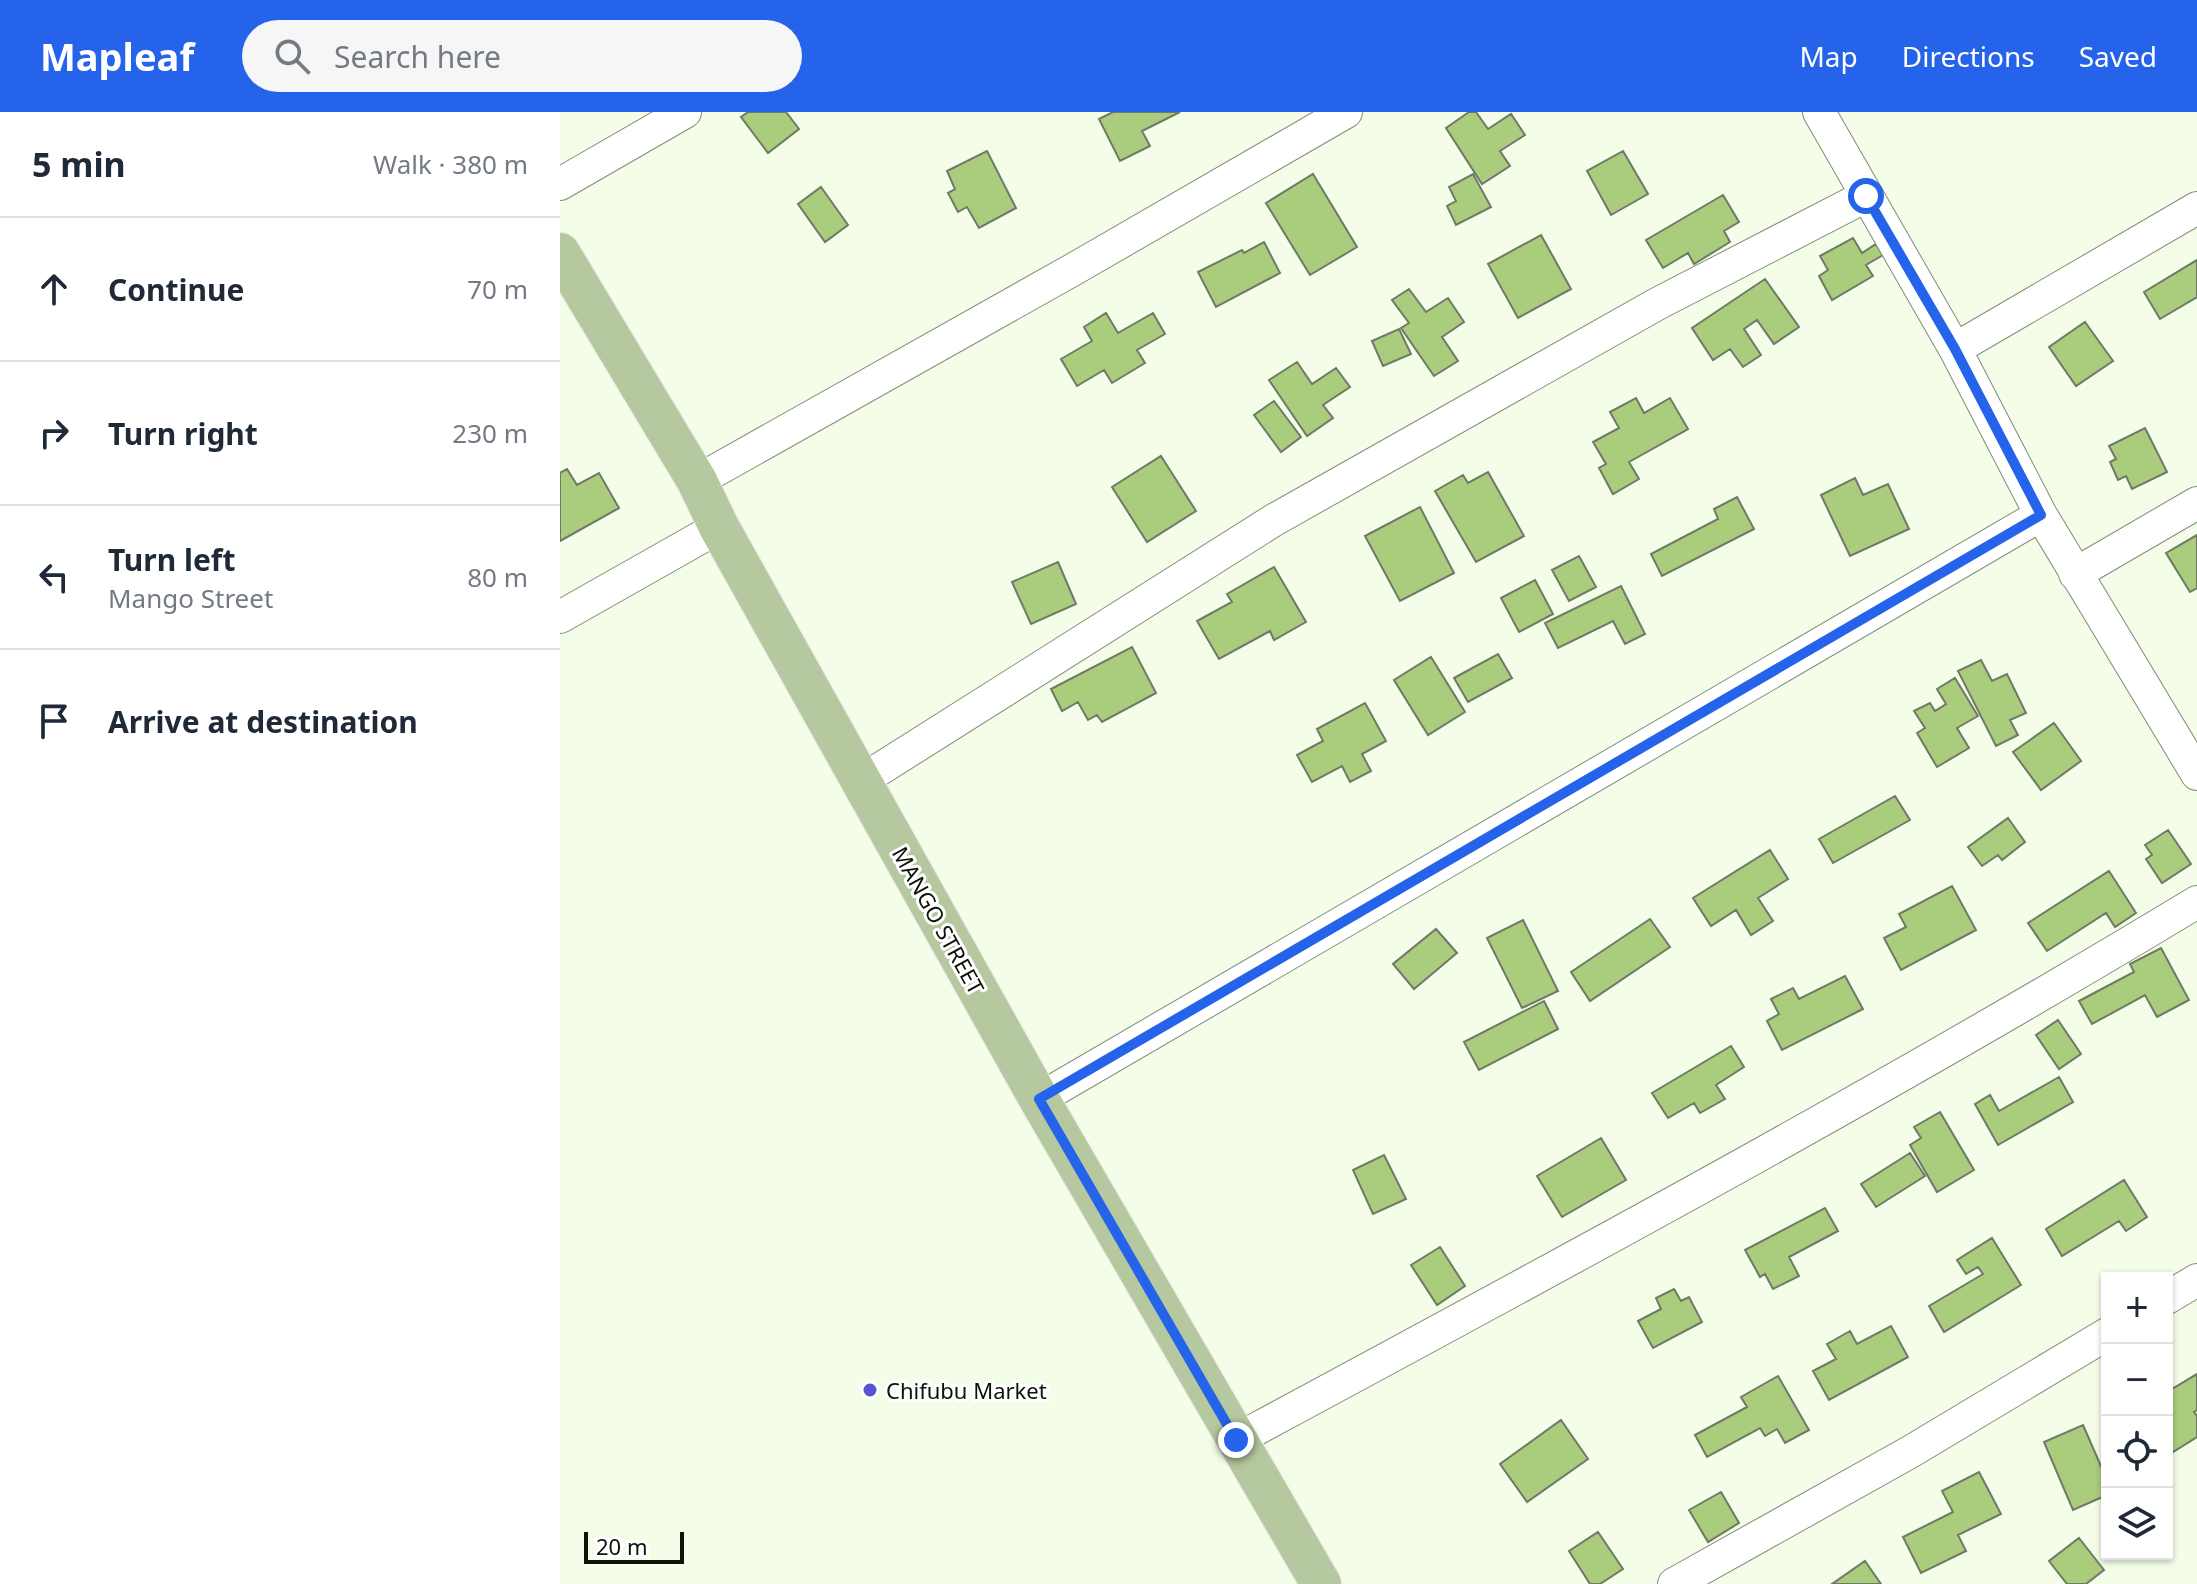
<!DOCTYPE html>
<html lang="en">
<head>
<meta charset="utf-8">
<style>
	body { margin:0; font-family:"Noto Sans",sans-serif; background:#f6f6f7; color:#1f2937 }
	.controls { position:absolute; right:24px; bottom:24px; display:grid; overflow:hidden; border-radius:0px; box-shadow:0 2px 6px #0004 }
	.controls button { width:72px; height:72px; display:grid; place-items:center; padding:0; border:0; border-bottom:2px solid #e0e1e3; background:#fff; color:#1f2937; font:40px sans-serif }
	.scale { position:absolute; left:24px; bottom:20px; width:100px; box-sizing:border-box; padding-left:8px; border:4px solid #0e110a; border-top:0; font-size:22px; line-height:28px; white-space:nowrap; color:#0e110a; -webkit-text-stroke:6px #fff; paint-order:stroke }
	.stop { position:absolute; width:24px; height:24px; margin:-18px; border:6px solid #2563eb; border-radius:50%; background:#fff }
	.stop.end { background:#2563eb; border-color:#fff; box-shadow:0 2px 8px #0008 }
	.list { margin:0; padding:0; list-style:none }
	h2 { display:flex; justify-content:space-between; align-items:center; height:104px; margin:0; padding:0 32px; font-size:34px }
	h2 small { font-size:26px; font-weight:400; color:#747a83 }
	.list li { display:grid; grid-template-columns:52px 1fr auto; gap:24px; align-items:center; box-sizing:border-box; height:144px; padding:0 32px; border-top:2px solid #e0e1e3 }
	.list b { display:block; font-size:30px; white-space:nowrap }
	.list p { margin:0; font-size:26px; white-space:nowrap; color:#747a83 }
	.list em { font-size:26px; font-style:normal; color:#747a83 }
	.icon { flex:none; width:44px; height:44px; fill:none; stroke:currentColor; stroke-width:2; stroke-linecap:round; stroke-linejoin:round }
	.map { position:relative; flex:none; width:1637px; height:1472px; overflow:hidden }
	header { display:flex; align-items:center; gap:48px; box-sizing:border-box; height:112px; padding:0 40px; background:#2563eb; color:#fff }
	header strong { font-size:38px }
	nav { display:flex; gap:44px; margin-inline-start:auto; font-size:28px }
	.search { width:560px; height:72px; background:#f6f6f7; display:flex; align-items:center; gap:20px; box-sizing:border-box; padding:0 28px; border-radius:44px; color:#747a83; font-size:30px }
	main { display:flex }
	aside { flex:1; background:#fff }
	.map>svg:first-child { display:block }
	.building { fill:#aacd7d; stroke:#707967; stroke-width:2 }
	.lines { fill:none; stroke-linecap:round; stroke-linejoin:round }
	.minor-casing { stroke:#838b79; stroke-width:34 }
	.major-casing { stroke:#e7e7e6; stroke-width:42 }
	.minor { stroke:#fff; stroke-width:32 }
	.major { stroke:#b6c89f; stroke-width:40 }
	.route { stroke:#2563eb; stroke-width:10 }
	.poi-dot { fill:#5555cd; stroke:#fff; stroke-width:3 }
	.labels { text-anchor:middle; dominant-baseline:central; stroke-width:6; stroke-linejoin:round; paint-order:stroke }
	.street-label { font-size:22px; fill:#0e110a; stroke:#fff }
	.poi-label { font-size:22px; fill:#0e110a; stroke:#fff; text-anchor:start }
</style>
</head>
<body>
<header>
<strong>Mapleaf</strong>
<div class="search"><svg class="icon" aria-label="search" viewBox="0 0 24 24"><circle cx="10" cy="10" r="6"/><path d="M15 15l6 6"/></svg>Search here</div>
<nav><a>Map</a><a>Directions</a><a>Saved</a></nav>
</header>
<main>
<aside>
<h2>5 min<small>Walk · 380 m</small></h2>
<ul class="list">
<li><svg class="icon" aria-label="ahead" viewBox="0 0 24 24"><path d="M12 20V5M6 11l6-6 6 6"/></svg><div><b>Continue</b></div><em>70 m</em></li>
<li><svg class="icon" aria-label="right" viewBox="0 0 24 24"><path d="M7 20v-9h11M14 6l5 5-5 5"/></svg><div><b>Turn right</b></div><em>230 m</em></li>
<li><svg class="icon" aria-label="left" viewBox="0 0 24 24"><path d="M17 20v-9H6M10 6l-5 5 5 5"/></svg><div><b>Turn left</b><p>Mango Street</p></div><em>80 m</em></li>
<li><svg class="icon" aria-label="arrive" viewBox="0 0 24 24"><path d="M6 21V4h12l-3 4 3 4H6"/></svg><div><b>Arrive at destination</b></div></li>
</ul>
</aside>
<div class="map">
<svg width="1637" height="1472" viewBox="0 0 1637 1472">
	<rect width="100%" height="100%" fill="#f3fde8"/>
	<!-- building -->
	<path class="building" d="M 188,0 L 226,0 L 239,17 L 208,41 L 181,5 Z
		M 553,0 L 620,0 L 582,19 L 590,34 L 560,49 L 539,7 Z
		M 909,0 L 916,0 L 928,17 L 951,2 L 965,23 L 940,39 L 950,54 L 922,72 L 886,16 Z
		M 427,39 L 456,96 L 419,116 L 407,95 L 398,100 L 388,81 L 395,77 L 387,59 Z
		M 1063,39 L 1088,82 L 1051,103 L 1027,59 Z
		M 753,62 L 797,135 L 750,163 L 706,91 Z
		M 913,62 L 931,95 L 896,113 L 887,94 L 896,89 L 889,75 Z
		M 261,75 L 288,113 L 265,130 L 238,92 Z
		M 1163,83 L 1179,110 L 1164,119 L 1170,130 L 1134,152 L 1128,141 L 1103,156 L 1086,128 Z
		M 981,123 L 1011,177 L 958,206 L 928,152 Z
		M 1293,126 L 1302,141 L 1316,132 L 1323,143 L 1306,153 L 1313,164 L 1272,188 L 1259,164 L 1268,158 L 1260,144 Z
		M 704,130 L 720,161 L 656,195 L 638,160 L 682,138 L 684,141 Z
		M 1637,148 L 1637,185 L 1600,207 L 1584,180 Z
		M 1205,167 L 1239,215 L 1214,232 L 1197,208 L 1184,217 L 1201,243 L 1183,255 L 1170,237 L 1153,248 L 1132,216 Z
		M 849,177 L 866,200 L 888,186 L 904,210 L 882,225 L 898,249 L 874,264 L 841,216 L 849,211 L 832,188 Z
		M 546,201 L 558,221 L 593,201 L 605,222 L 577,238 L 585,251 L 552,271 L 544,258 L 517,274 L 501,247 L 532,229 L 524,215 Z
		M 1525,210 L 1553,249 L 1516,274 L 1489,235 Z
		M 839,217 L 851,242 L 823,254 L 812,229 Z
		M 737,250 L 752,272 L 776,256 L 790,275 L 763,293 L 773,306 L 747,324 L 709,268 Z
		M 1076,286 L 1084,301 L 1110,286 L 1128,317 L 1069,350 L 1079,367 L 1053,382 L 1039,356 L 1046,352 L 1033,330 L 1059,316 L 1050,300 Z
		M 714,289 L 741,325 L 721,340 L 694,303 Z
		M 1585,316 L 1607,360 L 1572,377 L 1566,364 L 1558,368 L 1550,350 L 1556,347 L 1549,334 Z
		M 601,344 L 636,399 L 587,430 L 552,375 Z
		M 7,357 L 17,373 L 39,361 L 59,396 L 0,429 L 0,361 Z
		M 928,360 L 964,424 L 916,450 L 875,379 L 903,363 L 908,371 Z
		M 1295,366 L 1303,383 L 1328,372 L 1349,417 L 1290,444 L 1261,383 Z
		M 1177,385 L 1194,417 L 1102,464 L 1091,442 L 1158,407 L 1154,397 Z
		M 860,395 L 894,461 L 840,489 L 805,424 Z
		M 1637,423 L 1637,476 L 1630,480 L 1606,441 Z
		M 1019,444 L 1036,475 L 1009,489 L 992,458 Z
		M 498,450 L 516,492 L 471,512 L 452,470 Z
		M 714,455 L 746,510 L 714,528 L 710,519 L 659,547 L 637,509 L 672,490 L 667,482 Z
		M 975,468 L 993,502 L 959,520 L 941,486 Z
		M 1061,474 L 1085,522 L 1065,532 L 1053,509 L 998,536 L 985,511 Z
		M 572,535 L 596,581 L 542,610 L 537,603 L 528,608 L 518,590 L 502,599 L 491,577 Z
		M 938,542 L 952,566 L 908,590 L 894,566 Z
		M 871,545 L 905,600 L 868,623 L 834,568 Z
		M 1421,548 L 1432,569 L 1447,562 L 1466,601 L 1450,608 L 1458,623 L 1436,634 L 1398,559 Z
		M 1395,566 L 1418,604 L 1397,616 L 1409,636 L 1377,655 L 1357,621 L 1365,616 L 1354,599 L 1370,591 L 1375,599 L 1386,592 L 1377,577 Z
		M 805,591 L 826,629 L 802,642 L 811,659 L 790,670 L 782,654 L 752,670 L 737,643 L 763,629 L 757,617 Z
		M 1494,611 L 1521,649 L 1481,678 L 1453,640 Z
		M 1335,684 L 1350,708 L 1273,751 L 1259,727 Z
		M 1448,706 L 1465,730 L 1442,748 L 1438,743 L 1422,754 L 1408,735 Z
		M 1608,718 L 1631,752 L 1602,771 L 1586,747 L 1592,743 L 1585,733 Z
		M 1210,738 L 1228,767 L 1198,786 L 1213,809 L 1191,823 L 1176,798 L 1151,814 L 1133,786 Z
		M 1549,759 L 1576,801 L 1555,815 L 1546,801 L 1487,839 L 1468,811 Z
		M 1392,774 L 1416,818 L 1341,858 L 1324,826 L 1346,815 L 1339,802 Z
		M 1090,807 L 1110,835 L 1030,889 L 1011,860 Z
		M 963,808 L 998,879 L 962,896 L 927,826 Z
		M 876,817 L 897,841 L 854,877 L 833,852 Z
		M 1601,836 L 1629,888 L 1597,905 L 1585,883 L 1532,912 L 1519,889 L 1574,860 L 1570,852 Z
		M 1285,864 L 1303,897 L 1222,938 L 1207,909 L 1219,902 L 1211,887 L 1233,876 L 1239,887 Z
		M 984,889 L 998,917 L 919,958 L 904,930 Z
		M 1498,908 L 1521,942 L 1499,957 L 1476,923 Z
		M 1171,934 L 1184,955 L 1156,973 L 1165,987 L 1140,1001 L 1134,991 L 1108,1006 L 1092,981 Z
		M 1499,965 L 1513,990 L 1438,1033 L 1415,992 L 1430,983 L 1439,999 Z
		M 1380,1000 L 1414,1058 L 1377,1080 L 1350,1033 L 1361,1026 L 1354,1015 Z
		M 1041,1026 L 1066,1068 L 1002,1105 L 977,1064 Z
		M 1350,1041 L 1365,1064 L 1316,1095 L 1301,1072 Z
		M 824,1043 L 846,1087 L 813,1102 L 793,1058 Z
		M 1564,1068 L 1587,1105 L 1566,1119 L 1559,1109 L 1502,1144 L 1486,1117 Z
		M 1265,1096 L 1278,1119 L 1229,1145 L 1239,1164 L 1213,1177 L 1205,1162 L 1200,1165 L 1185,1138 Z
		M 1432,1126 L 1461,1173 L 1384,1220 L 1369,1194 L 1423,1162 L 1418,1155 L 1406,1162 L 1397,1148 Z
		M 880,1135 L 905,1174 L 877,1193 L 851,1153 Z
		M 1114,1177 L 1121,1189 L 1129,1185 L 1142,1210 L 1093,1236 L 1078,1209 L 1101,1197 L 1096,1186 Z
		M 1331,1214 L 1348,1245 L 1269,1288 L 1253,1259 L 1276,1247 L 1267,1232 L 1290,1219 L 1297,1232 Z
		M 1637,1262 L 1637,1298 L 1634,1300 L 1637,1304 L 1637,1325 L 1613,1340 L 1607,1329 L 1607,1280 Z
		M 1218,1264 L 1249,1318 L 1225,1331 L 1217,1317 L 1205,1324 L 1200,1316 L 1147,1345 L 1135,1323 L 1187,1295 L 1181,1285 Z
		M 1001,1308 L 1028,1347 L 967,1390 L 940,1352 Z
		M 1523,1313 L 1547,1368 L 1547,1383 L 1513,1398 L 1484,1330 Z
		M 1419,1360 L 1441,1402 L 1398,1423 L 1406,1439 L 1361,1461 L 1343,1425 L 1393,1400 L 1382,1379 Z
		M 1161,1380 L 1179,1411 L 1148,1430 L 1129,1398 Z
		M 1038,1420 L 1063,1457 L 1040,1472 L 1030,1472 L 1009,1439 Z
		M 1519,1426 L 1544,1458 L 1526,1472 L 1507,1472 L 1489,1449 Z
		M 1305,1449 L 1321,1472 L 1272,1472 Z"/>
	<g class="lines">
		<defs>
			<path id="minor" d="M 1259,0 L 1395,237 L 1481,403 L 1637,662
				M 0,72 L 125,0
				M 1395,237 L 1637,96
				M 137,369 L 514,157 L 786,0
				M 1515,462 L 1637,391
				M 0,505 L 159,415
				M 301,669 L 714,408 L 1097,192 L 1306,84
				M 479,987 L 1481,403
				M 1607,1186 L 1637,1168
				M 676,1328 C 999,1154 1323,980 1637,790
				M 1114,1472 L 1350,1340 L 1547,1222"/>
			<path id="major" d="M 0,141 L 137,369 L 159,415 L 479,987 L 761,1472"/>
		</defs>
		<!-- minor casing -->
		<use href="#minor" class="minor-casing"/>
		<!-- major casing -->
		<use href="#major" class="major-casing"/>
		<!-- minor -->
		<use href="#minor" class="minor"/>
		<!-- major -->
		<use href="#major" class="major"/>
	</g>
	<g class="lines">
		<!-- route -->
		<path class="route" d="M 676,1328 L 479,987 L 1481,403 L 1395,237 L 1306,84"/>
	</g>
	<!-- markers -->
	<circle class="poi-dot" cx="310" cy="1278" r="8"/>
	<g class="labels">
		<!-- street labels -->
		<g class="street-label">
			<text transform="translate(379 808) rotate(61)">MANGO STREET</text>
		</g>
		<!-- poi labels -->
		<g class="poi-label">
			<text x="326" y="1278">Chifubu Market</text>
		</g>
	</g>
</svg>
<div class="controls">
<button>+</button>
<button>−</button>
<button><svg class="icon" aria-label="locate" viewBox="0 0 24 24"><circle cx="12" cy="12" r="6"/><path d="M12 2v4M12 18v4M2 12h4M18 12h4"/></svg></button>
<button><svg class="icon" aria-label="layers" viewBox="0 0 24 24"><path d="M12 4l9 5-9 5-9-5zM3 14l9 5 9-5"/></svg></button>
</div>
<div class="scale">20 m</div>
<div class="stop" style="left:1306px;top:84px"></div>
<div class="stop end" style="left:676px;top:1328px"></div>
</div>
</main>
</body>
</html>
